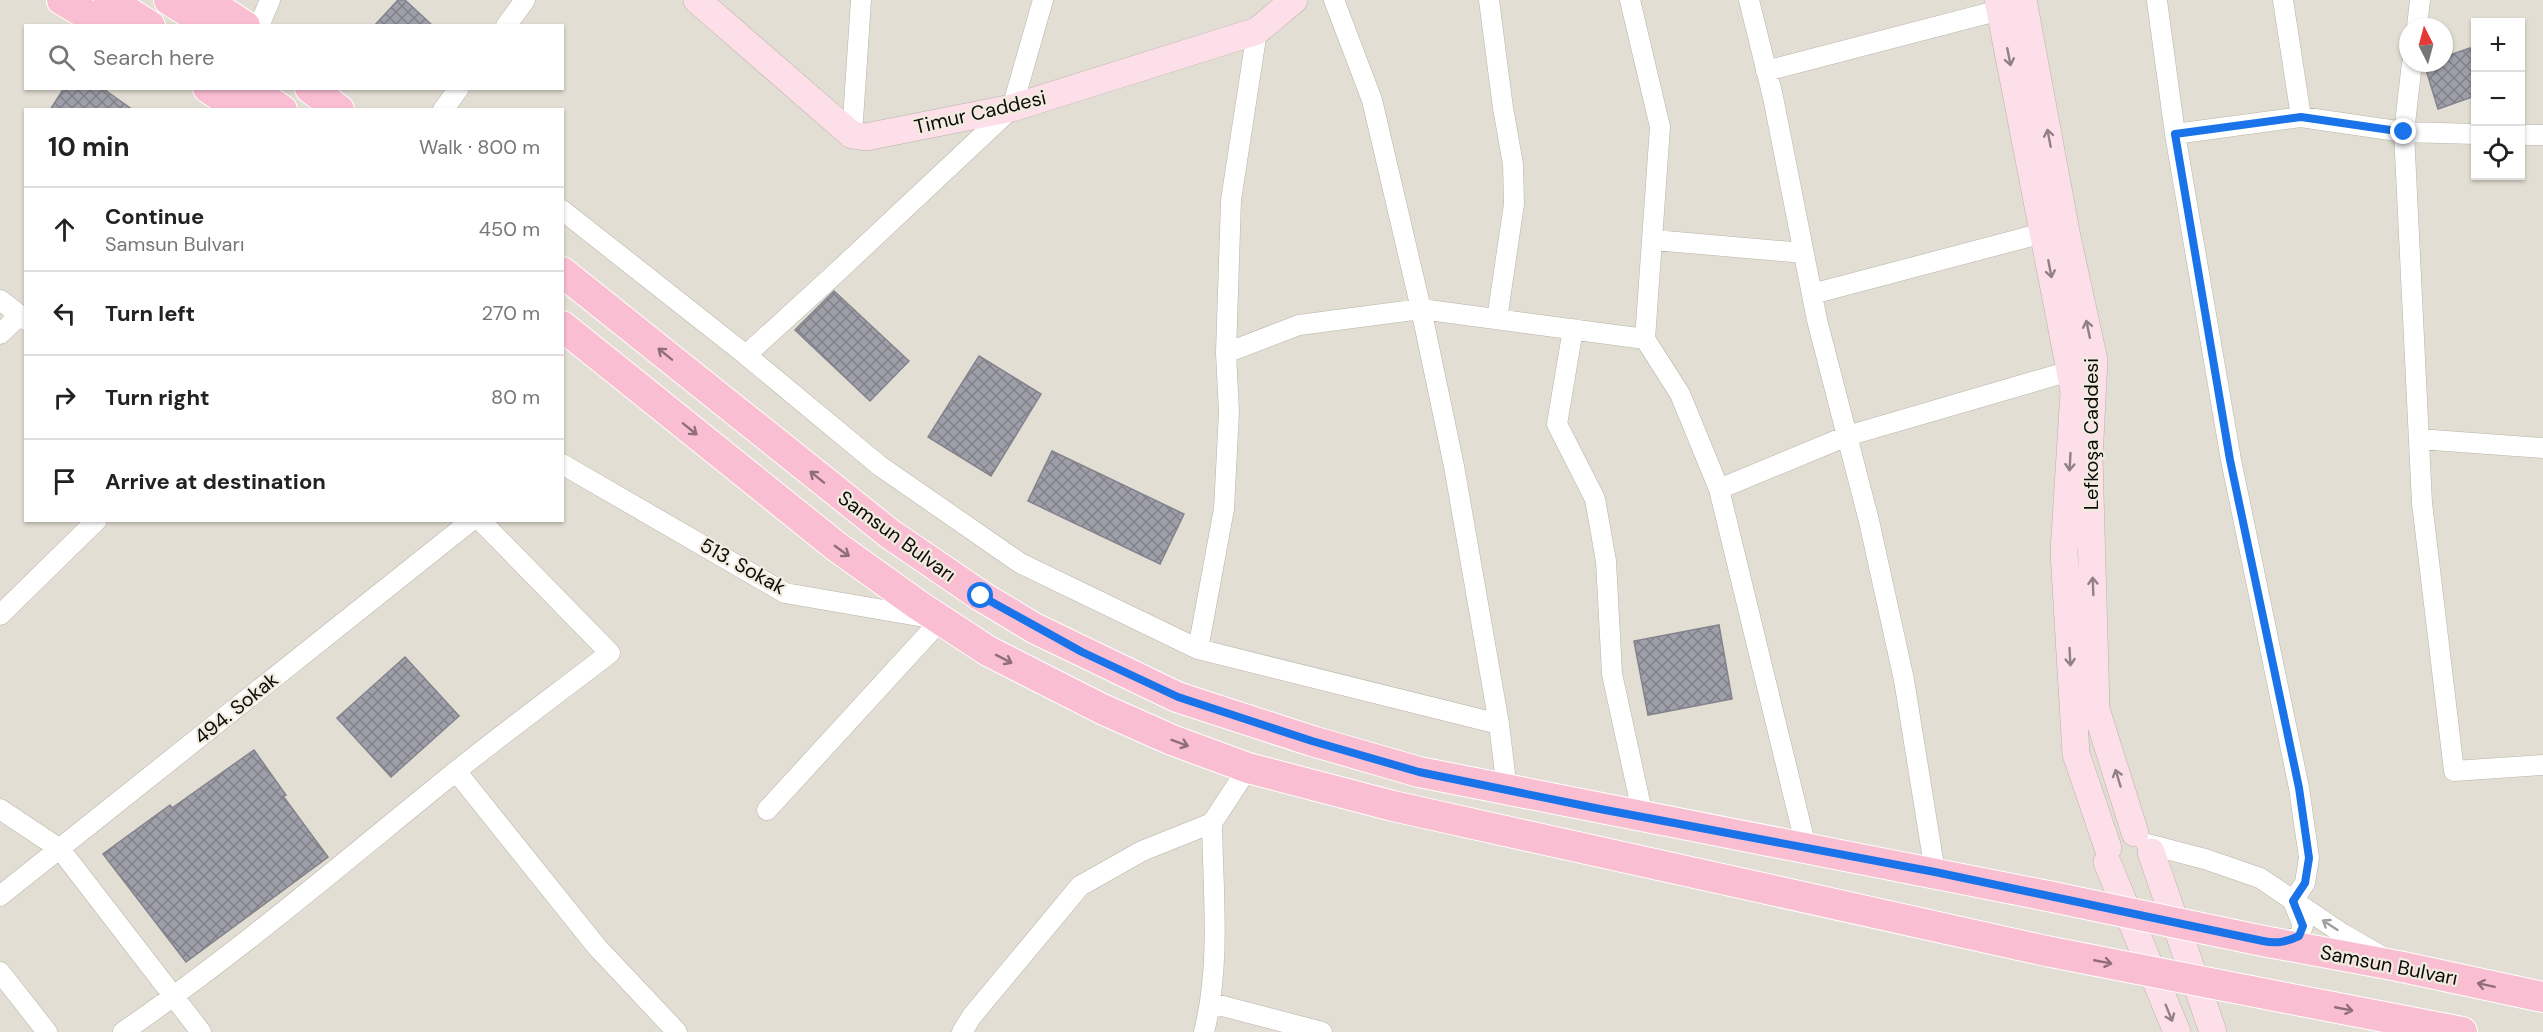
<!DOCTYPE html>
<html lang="en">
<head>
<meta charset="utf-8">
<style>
	body { margin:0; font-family:"DM Sans",sans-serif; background:#f6f6f6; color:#222 }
	.controls { position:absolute; right:18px; top:18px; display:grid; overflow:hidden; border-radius:0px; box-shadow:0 2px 4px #0004 }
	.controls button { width:54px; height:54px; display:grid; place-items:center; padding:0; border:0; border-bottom:2px solid #e0e0e0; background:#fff; color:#222; font:30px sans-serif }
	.compass { position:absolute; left:2399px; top:18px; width:54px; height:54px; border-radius:50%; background:#fff; box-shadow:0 2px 4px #0004; rotate:354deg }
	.stop { position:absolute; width:18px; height:18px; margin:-14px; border:4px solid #1a73e8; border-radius:50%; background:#fff }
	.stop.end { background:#1a73e8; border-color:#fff; box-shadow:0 2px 6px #0008 }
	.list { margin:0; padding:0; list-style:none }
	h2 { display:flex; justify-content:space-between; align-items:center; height:78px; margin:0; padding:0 24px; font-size:26px }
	h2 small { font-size:20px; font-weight:400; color:#767676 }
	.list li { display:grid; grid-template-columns:39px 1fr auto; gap:18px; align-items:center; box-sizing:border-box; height:84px; padding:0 24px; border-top:2px solid #e0e0e0 }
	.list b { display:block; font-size:22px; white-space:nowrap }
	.list p { margin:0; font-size:20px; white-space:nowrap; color:#767676 }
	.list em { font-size:20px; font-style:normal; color:#767676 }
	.icon { flex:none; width:33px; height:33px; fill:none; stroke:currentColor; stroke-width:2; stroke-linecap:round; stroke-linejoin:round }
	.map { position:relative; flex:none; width:2543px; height:1032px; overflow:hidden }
	.search { position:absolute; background:#fff; box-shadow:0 2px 4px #0004; left:24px; top:24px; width:540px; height:66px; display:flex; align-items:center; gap:15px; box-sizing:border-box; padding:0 21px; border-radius:0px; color:#767676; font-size:22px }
	.panel { position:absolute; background:#fff; box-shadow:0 2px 4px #0004; left:24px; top:108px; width:540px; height:414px; border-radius:0px }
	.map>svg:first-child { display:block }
	.building { fill:url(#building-cross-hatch); stroke:#84838d; stroke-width:1.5 }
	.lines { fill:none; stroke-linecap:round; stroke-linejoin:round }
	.street-casing { stroke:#b8b3a9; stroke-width:21 }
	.secondary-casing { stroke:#b8b3a9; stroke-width:28 }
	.primary-casing { stroke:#fff; stroke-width:32 }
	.street { stroke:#fff; stroke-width:20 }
	.secondary { stroke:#fcdfe8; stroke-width:27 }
	.primary { stroke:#fabed2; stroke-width:30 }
	.primary-bridge-casing { stroke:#fff; stroke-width:32; stroke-linecap:butt }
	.primary-bridge { stroke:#fabed2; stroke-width:30 }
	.oneway { stroke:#918084 }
	.oneway2 { stroke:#906e78 }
	.oneway3 { stroke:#9f9e9d }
	.route { stroke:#1a73e8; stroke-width:8 }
	.labels { text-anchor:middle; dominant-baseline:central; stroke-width:4.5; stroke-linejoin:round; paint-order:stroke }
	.street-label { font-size:20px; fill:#0e0c09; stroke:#f1ebe0 }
</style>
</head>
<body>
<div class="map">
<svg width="2543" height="1032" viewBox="0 0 2543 1032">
	<defs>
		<pattern id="building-cross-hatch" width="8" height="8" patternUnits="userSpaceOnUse" patternTransform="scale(1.5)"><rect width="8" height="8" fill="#9f9fa9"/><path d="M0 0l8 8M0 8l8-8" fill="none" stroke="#808088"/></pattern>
	</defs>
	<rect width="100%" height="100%" fill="#e3ded3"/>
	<!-- building -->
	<path class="building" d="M 398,0 L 405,0 L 433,26 L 374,26 Z
		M 2470,48 L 2475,64 L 2475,96 L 2438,109 L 2424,63 L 2444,63 L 2444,57 Z
		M 64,88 L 102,88 L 133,110 L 50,110 Z
		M 834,291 L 909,361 L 870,401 L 795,330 Z
		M 979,356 L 1041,394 L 991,476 L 928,437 Z
		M 1052,451 L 1184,514 L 1160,564 L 1028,501 Z
		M 1719,625 L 1732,699 L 1648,715 L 1634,641 Z
		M 405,657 L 459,716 L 391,777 L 337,718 Z
		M 254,750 L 286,795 L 283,796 L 328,857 L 186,962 L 103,854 L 170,805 L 172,808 Z"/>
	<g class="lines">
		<defs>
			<path id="street" d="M 1334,0 L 1372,100 L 1421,309 L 1454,466 L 1499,724 L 1507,790
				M 1489,0 L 1503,108 L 1513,164 L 1514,204 L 1497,319
				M 1630,0 L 1660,127 L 1645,339 L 1680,394 L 1719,489 L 1806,847
				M 1749,0 L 1773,97 L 1817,320 L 1869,521 L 1904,680 L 1935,872
				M 2283,0 L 2301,117
				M 2157,1 L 2175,134 L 2231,460 L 2299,788 L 2309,858 L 2305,883 L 2293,901
				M 259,26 L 270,0
				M 506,26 L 525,0
				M 2417,27 L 2420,0
				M 2412,63 L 2404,132 L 2422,503 L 2454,771 L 2543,765
				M 1766,71 L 2000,10
				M 443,110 L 459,88
				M 2175,134 L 2301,117 L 2404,132 L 2476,134
				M 852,135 L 861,0
				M 2520,135 L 2543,135
				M 562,210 L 746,355 L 880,466 L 1020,563 L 1198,649 L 1499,724
				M 1654,240 L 1803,253
				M 1812,294 L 2043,233
				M 0,300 L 26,320
				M 1573,329 L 1557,424 L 1595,499 L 1606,561 L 1612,674 L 1643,816
				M 0,334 L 20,315
				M 1226,353 L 1299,325 L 1421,309 L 1645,339
				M 746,355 L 836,273 L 1012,108 L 1043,0
				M 2419,439 L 2543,448
				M 562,464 L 785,593 L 930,618
				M 1719,489 L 1847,436 L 2070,371
				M 0,615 L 97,520
				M 1198,649 L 1224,509 L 1229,412 L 1226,353 L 1231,200 L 1257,31
				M 456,771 L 597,947 L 677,1032
				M 0,809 L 60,849 L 201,1032
				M 767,810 L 941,620
				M 2147,844 L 2205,859 L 2260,878 L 2343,934 L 2383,957
				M 0,896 L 472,520
				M 2278,944 L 2299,936 L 2303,926 L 2293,901
				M 0,972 L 47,1032
				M 1211,1003 L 1322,1032
				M 123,1032 C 239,952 346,860 455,772 C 506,731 558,693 610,653 L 480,520
				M 962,1032 L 972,1016 L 1080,886 L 1142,851 L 1212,823 L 1248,768
				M 1204,1032 C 1221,964 1213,892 1212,823"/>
			<path id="secondary" d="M 697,0 L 852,135 L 866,137 L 1012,108 L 1257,31 L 1294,0
				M 1998,0 L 2074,391 L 2064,552 L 2076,754 L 2108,848
				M 2023,0 L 2067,237 L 2094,360 L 2089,458 L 2096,709 L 2135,833
				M 2151,852 L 2213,1032
				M 2107,862 L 2177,1032"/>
			<path id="primary" d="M 62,0 L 107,26
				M 109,0 L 150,26
				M 169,0 L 211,26
				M 205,0 L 245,26
				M 208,88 L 241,110
				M 249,88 L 282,110
				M 310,88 L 339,110
				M 562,272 L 890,534 L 981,596 L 1034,628 L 1177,697 L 1312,741 L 1419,772 L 2048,896
				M 562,326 L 837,547 L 918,605 L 988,651 L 1102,709 L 1172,740 L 1248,768 L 1393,806 L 2046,951
				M 2263,941 L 2398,966 L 2543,997
				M 2286,998 L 2462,1032"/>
		</defs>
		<!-- street casing -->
		<use href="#street" class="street-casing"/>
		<!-- secondary casing -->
		<use href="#secondary" class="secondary-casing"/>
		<!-- primary casing -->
		<use href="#primary" class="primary-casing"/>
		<!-- street -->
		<use href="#street" class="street"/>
		<!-- secondary -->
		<use href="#secondary" class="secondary"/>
		<!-- primary -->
		<use href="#primary" class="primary"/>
		<defs>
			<path id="primary-bridge" d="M 2048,896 L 2263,941
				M 2046,951 L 2286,998"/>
		</defs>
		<!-- primary-bridge casing -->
		<use href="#primary-bridge" class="primary-bridge-casing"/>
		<!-- primary-bridge -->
		<use href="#primary-bridge" class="primary-bridge"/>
	</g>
	<!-- one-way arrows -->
	<defs><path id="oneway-shaft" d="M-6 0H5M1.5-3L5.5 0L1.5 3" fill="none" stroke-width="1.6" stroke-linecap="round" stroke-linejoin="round" transform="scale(1.5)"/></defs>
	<g class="oneway">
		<use href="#oneway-shaft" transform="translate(2009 57) rotate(79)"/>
		<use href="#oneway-shaft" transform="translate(2049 138) rotate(-101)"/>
		<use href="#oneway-shaft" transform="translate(2050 269) rotate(79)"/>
		<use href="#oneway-shaft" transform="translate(2088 329) rotate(-102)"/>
		<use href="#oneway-shaft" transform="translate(2070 462) rotate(93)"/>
		<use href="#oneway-shaft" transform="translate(2093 586) rotate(-92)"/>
		<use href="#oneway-shaft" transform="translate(2070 657) rotate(87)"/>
		<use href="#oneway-shaft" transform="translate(2118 778) rotate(-107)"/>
		<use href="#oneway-shaft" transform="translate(2169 1013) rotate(68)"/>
	</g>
	<g class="oneway2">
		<use href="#oneway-shaft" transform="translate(665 354) rotate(-141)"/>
		<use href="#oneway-shaft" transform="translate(690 429) rotate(39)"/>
		<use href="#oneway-shaft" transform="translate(817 477) rotate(-141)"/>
		<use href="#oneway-shaft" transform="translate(842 551) rotate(36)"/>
		<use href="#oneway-shaft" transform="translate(1004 659) rotate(27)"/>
		<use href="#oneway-shaft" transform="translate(1180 743) rotate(20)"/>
		<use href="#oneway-shaft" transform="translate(2103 962) rotate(11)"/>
		<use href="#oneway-shaft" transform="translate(2486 985) rotate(-168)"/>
		<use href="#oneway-shaft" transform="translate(2344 1009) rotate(11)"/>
	</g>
	<use class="oneway3" href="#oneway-shaft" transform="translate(2330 925) rotate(-147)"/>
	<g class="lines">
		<!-- route -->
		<path class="route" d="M 981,596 L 1082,652 L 1178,697 L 1312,741 L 1419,772 L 1600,809 L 1935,872 L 2263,941 C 2277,944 2286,942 2299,936 L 2303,926 L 2293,901 L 2305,883 L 2309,858 L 2299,788 L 2230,460 L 2175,134 L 2301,117 L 2404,132"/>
	</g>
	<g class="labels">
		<!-- street labels -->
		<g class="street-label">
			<text transform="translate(980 112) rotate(-13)">Timur Caddesi</text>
			<text transform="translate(2091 434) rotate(-90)">Lefkoşa Caddesi</text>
			<text transform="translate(897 536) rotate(36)">Samsun Bulvarı</text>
			<text transform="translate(743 566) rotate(29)">513. Sokak</text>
			<text transform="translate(236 708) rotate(-39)">494. Sokak</text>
			<text transform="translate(2389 965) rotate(11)">Samsun Bulvarı</text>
		</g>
	</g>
</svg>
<div class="controls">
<button>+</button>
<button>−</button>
<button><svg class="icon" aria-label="locate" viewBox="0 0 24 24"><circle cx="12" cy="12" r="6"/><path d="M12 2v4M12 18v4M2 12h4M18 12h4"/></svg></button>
</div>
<svg class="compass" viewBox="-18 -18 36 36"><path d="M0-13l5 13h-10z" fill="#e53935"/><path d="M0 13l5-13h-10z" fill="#767676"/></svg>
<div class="stop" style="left:981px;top:596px"></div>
<div class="stop end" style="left:2404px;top:132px"></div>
<div class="search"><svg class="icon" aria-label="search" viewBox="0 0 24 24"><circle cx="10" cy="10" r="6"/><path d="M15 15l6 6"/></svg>Search here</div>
<section class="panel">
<h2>10 min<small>Walk · 800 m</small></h2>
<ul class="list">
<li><svg class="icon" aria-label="ahead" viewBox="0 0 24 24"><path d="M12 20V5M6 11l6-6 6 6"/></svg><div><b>Continue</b><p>Samsun Bulvarı</p></div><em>450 m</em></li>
<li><svg class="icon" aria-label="left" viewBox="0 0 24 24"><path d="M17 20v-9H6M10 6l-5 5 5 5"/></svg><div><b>Turn left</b></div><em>270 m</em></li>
<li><svg class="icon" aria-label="right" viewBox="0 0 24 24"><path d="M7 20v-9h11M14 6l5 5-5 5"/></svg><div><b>Turn right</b></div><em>80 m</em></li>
<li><svg class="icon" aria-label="arrive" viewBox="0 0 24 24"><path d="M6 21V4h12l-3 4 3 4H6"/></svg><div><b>Arrive at destination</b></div></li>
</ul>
</section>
</div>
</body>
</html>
